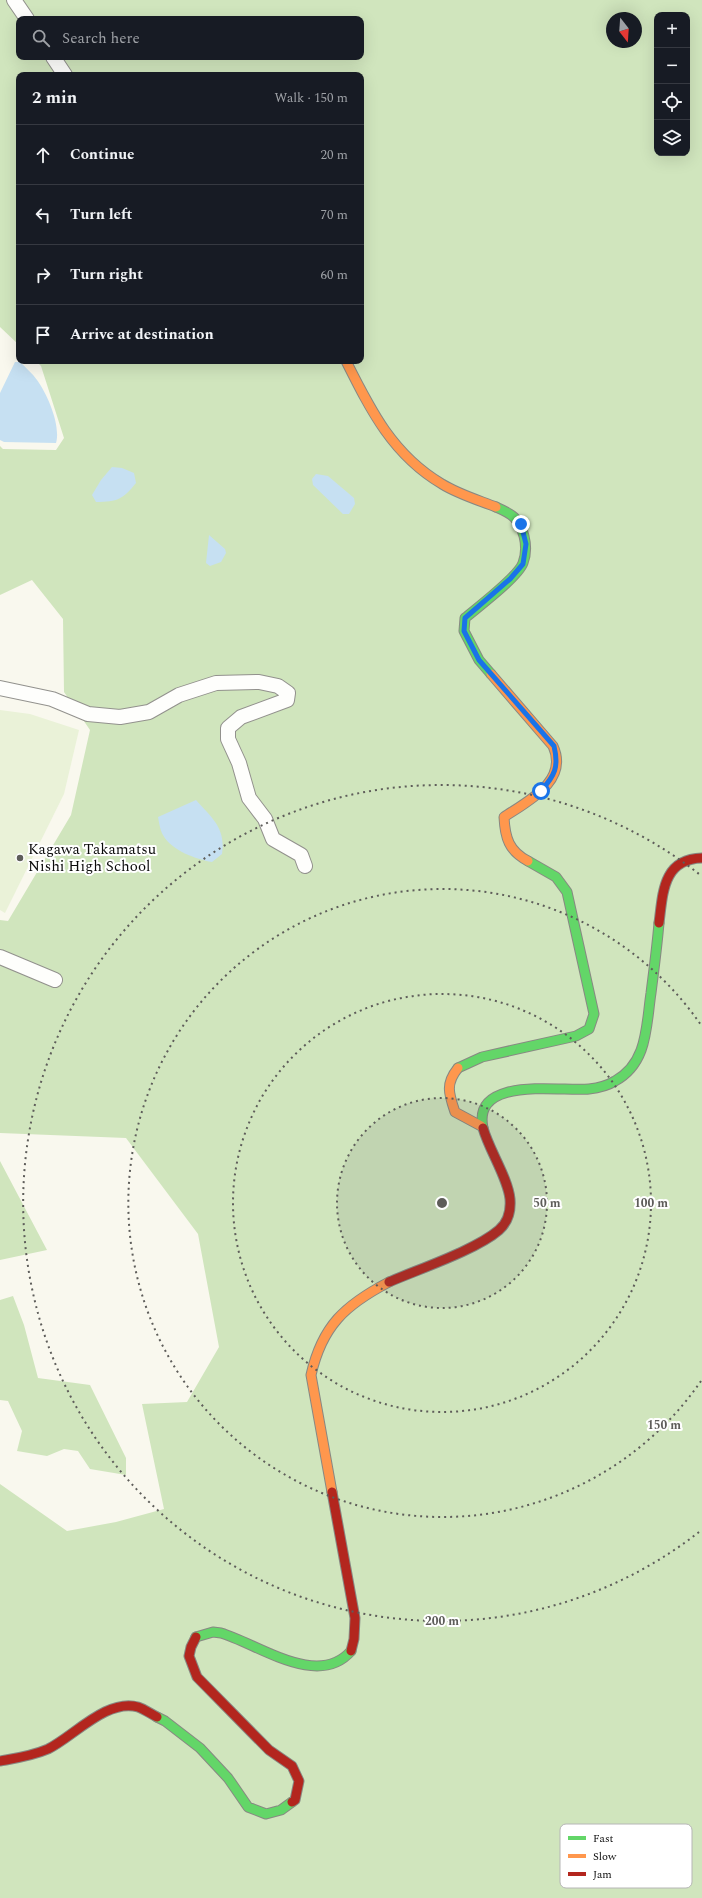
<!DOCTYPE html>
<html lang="en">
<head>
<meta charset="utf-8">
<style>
	body { margin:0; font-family:Spectral,serif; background:#242831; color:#f1f3f6 }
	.controls { position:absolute; right:12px; top:12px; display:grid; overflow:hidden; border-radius:8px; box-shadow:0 4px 16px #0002 }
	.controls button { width:36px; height:36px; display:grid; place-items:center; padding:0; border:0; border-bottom:1px solid #363941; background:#171b24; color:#f1f3f6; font:20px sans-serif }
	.compass { position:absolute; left:606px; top:12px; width:36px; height:36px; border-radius:50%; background:#171b24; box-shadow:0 4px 16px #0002; rotate:163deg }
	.stop { position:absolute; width:12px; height:12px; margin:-9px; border:3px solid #1a73e8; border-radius:50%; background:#fff }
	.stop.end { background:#1a73e8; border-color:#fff; box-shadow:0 1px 4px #0008 }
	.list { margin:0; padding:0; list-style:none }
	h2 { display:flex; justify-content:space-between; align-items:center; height:52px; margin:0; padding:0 16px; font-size:17px }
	h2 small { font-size:13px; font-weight:400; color:#9ea1a6 }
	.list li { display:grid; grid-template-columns:26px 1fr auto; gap:12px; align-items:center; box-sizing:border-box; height:60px; padding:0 16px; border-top:1px solid #363941 }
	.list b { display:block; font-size:15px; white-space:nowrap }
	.list em { font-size:13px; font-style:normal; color:#9ea1a6 }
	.icon { flex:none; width:22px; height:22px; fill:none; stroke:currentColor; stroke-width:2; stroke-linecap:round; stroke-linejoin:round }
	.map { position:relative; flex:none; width:702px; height:1898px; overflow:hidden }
	.search { position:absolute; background:#171b24; box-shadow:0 4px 16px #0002; left:16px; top:16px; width:348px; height:44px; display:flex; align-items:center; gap:10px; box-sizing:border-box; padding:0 14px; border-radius:8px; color:#9ea1a6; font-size:15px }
	.panel { position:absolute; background:#171b24; box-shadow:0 4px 16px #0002; left:16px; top:72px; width:348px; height:292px; border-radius:8px }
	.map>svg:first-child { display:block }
	.forest { fill:#d0e5bd; fill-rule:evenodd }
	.pitch { fill:#eaf2d8 }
	.water { fill:#c6e0f2 }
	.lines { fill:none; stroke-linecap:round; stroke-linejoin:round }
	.street-casing { stroke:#92918d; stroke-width:16 }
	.fast-casing { stroke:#888883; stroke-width:11 }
	.slow-casing { stroke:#888883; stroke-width:11 }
	.jam-casing { stroke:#888883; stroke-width:11 }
	.street { stroke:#fefefc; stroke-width:14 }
	.fast { stroke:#63d668; stroke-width:9 }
	.slow { stroke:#ff974d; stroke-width:9 }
	.jam { stroke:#b3261e; stroke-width:9 }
	.route { stroke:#1a73e8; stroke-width:5 }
	.ring { fill:none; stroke:#5e5d5a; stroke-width:2; stroke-dasharray:2 4 }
	.poi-dot { fill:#5e5d5a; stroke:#fff; stroke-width:1.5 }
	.labels { text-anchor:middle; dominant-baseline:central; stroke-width:4; stroke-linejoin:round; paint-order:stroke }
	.poi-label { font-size:15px; fill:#0a0a0a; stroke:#fff; text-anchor:start }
	.key { fill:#fff; stroke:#b6b6b6; stroke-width:1 }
	.key-label { font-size:11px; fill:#0a0a0a }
	.centre { fill:#5e5d5a; stroke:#fff; stroke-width:2 }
	.ring-label { font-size:12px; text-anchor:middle; font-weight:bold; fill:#5e5d5a; stroke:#fff; stroke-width:4; stroke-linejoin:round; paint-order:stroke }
</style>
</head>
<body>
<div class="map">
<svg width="702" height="1898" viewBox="0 0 702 1898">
	<rect width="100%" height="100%" fill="#f9f8ee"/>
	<!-- forest -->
	<path class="forest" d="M 0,0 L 702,0 L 702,1898 L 0,1898 L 0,1484 L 67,1531 L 116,1522 L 164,1509 L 142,1404 L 187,1402 L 219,1347 L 198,1234 L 126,1138 L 0,1133 L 0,920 L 8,921 L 71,815 L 90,730 L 64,692 L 63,619 L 32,580 L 0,595 L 0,446 L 3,449 L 56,450 L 64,438 L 41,366 L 36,361 L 361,361 L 361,75 L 19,75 L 19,345 L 0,327 ZM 657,15 L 687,15 L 687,153 L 657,153 ZM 612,18 L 636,18 L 636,42 L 612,42 ZM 19,19 L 361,19 L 361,57 L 19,57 Z
		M 0,1161 L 47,1250 L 0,1260 Z
		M 13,1296 L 24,1325 L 38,1378 L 90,1385 L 126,1458 L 126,1475 L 90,1469 L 78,1451 L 64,1449 L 47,1456 L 17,1451 L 22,1431 L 8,1401 L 0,1400 L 0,1300 Z"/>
	<!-- pitch -->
	<path class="pitch" d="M 0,710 L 30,714 L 79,730 L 64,794 L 5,913 L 0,910 Z"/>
	<!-- water -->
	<path class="water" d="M 15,362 L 20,362 C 26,368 32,373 37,380 C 48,395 61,426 56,443 L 4,442 L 0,440 L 0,393 Z
		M 112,467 L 122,468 L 134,473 L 136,483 C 123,499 118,502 96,502 L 92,495 L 101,480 Z
		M 316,474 L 328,476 L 354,498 L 355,504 L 349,514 L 343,514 L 313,485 L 312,479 Z
		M 209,535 L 225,549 L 226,553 L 221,562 L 210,566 L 206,563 Z
		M 196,800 C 212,818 226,828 222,854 L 212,862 C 196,859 172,851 163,835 C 160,830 159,822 158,817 Z"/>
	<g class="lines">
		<defs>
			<path id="street" d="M 14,0 L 27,19
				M 53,57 L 65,75
				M 0,688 L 52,699 L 88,714 L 120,717 L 149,712 L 179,695 L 216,683 L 259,682 L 278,686 L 288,693 L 287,700 L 241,717 L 228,728 L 228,739 L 239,763 L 249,798 L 265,819 L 273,839 L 301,855 L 305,866
				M 0,957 L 55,980"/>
			<path id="fast" d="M 491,674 L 479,660 L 464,631 L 465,618 C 478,607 518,577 523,563 C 526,555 526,544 524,536 C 519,518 512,514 496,507
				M 458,1068 L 482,1057 L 576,1036 L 589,1029 L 594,1014 L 567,892 L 556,877 L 528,861
				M 483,1128 C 472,1075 561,1092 589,1089 C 598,1088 607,1086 615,1081 C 648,1063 646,1026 651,993 C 654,969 657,947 659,923
				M 196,1637 L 213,1632 L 221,1633 C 258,1644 318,1689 351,1651
				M 157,1717 L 165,1721 L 200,1748 L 228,1778 L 248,1807 L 266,1814 L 281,1810 L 292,1802"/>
			<path id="slow" d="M 346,361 C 371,411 393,455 442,484 C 458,494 478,500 496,507
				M 491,674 L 553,746 C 569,781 528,801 504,817 C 505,838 509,851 528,861
				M 458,1068 C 445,1084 449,1094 455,1112 L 481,1126
				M 332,1492 L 311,1375 C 322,1326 345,1305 389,1282"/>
			<path id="jam" d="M 659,923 C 663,892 663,859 702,858
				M 389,1282 C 419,1269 476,1250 499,1230 C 508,1222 511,1211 510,1199 C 508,1178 489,1150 483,1128
				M 332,1492 L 355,1618 L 354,1639 L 351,1651
				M 196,1637 L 191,1647 L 189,1656 L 197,1677 L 269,1750 L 292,1766 L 299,1781 L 295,1800 L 292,1802
				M 0,1761 C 17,1758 32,1756 48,1749 C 73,1737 107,1698 138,1707 C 144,1709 151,1714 157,1717"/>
		</defs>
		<!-- street casing -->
		<use href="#street" class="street-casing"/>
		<!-- fast casing -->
		<use href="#fast" class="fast-casing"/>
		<!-- slow casing -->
		<use href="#slow" class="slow-casing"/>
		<!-- jam casing -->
		<use href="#jam" class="jam-casing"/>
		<!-- street -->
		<use href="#street" class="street"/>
		<!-- fast -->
		<use href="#fast" class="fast"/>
		<!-- slow -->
		<use href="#slow" class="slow"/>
		<!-- jam -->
		<use href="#jam" class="jam"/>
	</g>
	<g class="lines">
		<!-- route -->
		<path class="route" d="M 521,524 L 526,544 L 523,564 L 510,579 L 465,618 L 464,631 L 479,660 L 554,746 C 559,767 555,775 541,791"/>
	</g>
	<!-- distance rings -->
	<circle cx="442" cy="1203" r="105" fill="#5e5d5a" fill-opacity=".12"/>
	<g class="ring">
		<circle cx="442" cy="1203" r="105"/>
		<circle cx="442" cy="1203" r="209"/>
		<path d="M701 1381A314 314 0 1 1 701 1025"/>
		<path d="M699 1532A418 418 0 1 1 699 874"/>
	</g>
	<!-- markers -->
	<circle class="poi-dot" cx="20" cy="858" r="4"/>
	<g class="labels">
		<!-- poi labels -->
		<g class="poi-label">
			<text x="28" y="849">Kagawa Takamatsu<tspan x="28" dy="17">Nishi High School</tspan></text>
		</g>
	</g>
	<!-- legend -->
	<rect x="560" y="1824" width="132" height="64" rx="6" class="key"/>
	<rect x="568" y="1836" width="18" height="4" fill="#63d668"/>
	<rect x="568" y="1854" width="18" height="4" fill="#ff974d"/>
	<rect x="568" y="1872" width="18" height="4" fill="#b3261e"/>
	<g class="key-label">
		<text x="593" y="1842">Fast</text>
		<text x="593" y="1860">Slow</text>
		<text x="593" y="1878">Jam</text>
	</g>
	<circle cx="442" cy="1203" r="6" class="centre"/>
	<g class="ring-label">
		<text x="547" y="1207">50 m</text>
		<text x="651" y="1207">100 m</text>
		<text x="664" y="1429">150 m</text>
		<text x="442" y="1625">200 m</text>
	</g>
</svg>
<div class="controls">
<button>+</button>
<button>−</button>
<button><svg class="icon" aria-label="locate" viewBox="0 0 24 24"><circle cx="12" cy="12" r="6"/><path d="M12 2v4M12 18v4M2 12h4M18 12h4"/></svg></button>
<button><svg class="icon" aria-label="layers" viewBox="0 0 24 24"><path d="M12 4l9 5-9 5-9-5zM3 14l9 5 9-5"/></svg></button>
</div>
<svg class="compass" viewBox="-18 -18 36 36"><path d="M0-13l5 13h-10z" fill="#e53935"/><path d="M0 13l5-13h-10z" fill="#9ea1a6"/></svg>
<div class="stop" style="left:541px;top:791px"></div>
<div class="stop end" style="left:521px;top:524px"></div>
<div class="search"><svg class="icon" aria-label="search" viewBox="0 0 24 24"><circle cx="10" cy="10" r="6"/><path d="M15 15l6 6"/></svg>Search here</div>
<section class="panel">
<h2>2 min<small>Walk · 150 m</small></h2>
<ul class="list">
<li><svg class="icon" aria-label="ahead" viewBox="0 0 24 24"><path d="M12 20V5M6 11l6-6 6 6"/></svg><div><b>Continue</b></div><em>20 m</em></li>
<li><svg class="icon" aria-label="left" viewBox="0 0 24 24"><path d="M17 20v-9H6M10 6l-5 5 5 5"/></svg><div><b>Turn left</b></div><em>70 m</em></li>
<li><svg class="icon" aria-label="right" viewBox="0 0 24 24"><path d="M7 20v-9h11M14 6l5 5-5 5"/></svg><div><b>Turn right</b></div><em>60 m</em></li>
<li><svg class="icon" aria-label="arrive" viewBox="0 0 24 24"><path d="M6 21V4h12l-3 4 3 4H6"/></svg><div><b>Arrive at destination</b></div></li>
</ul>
</section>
</div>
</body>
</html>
